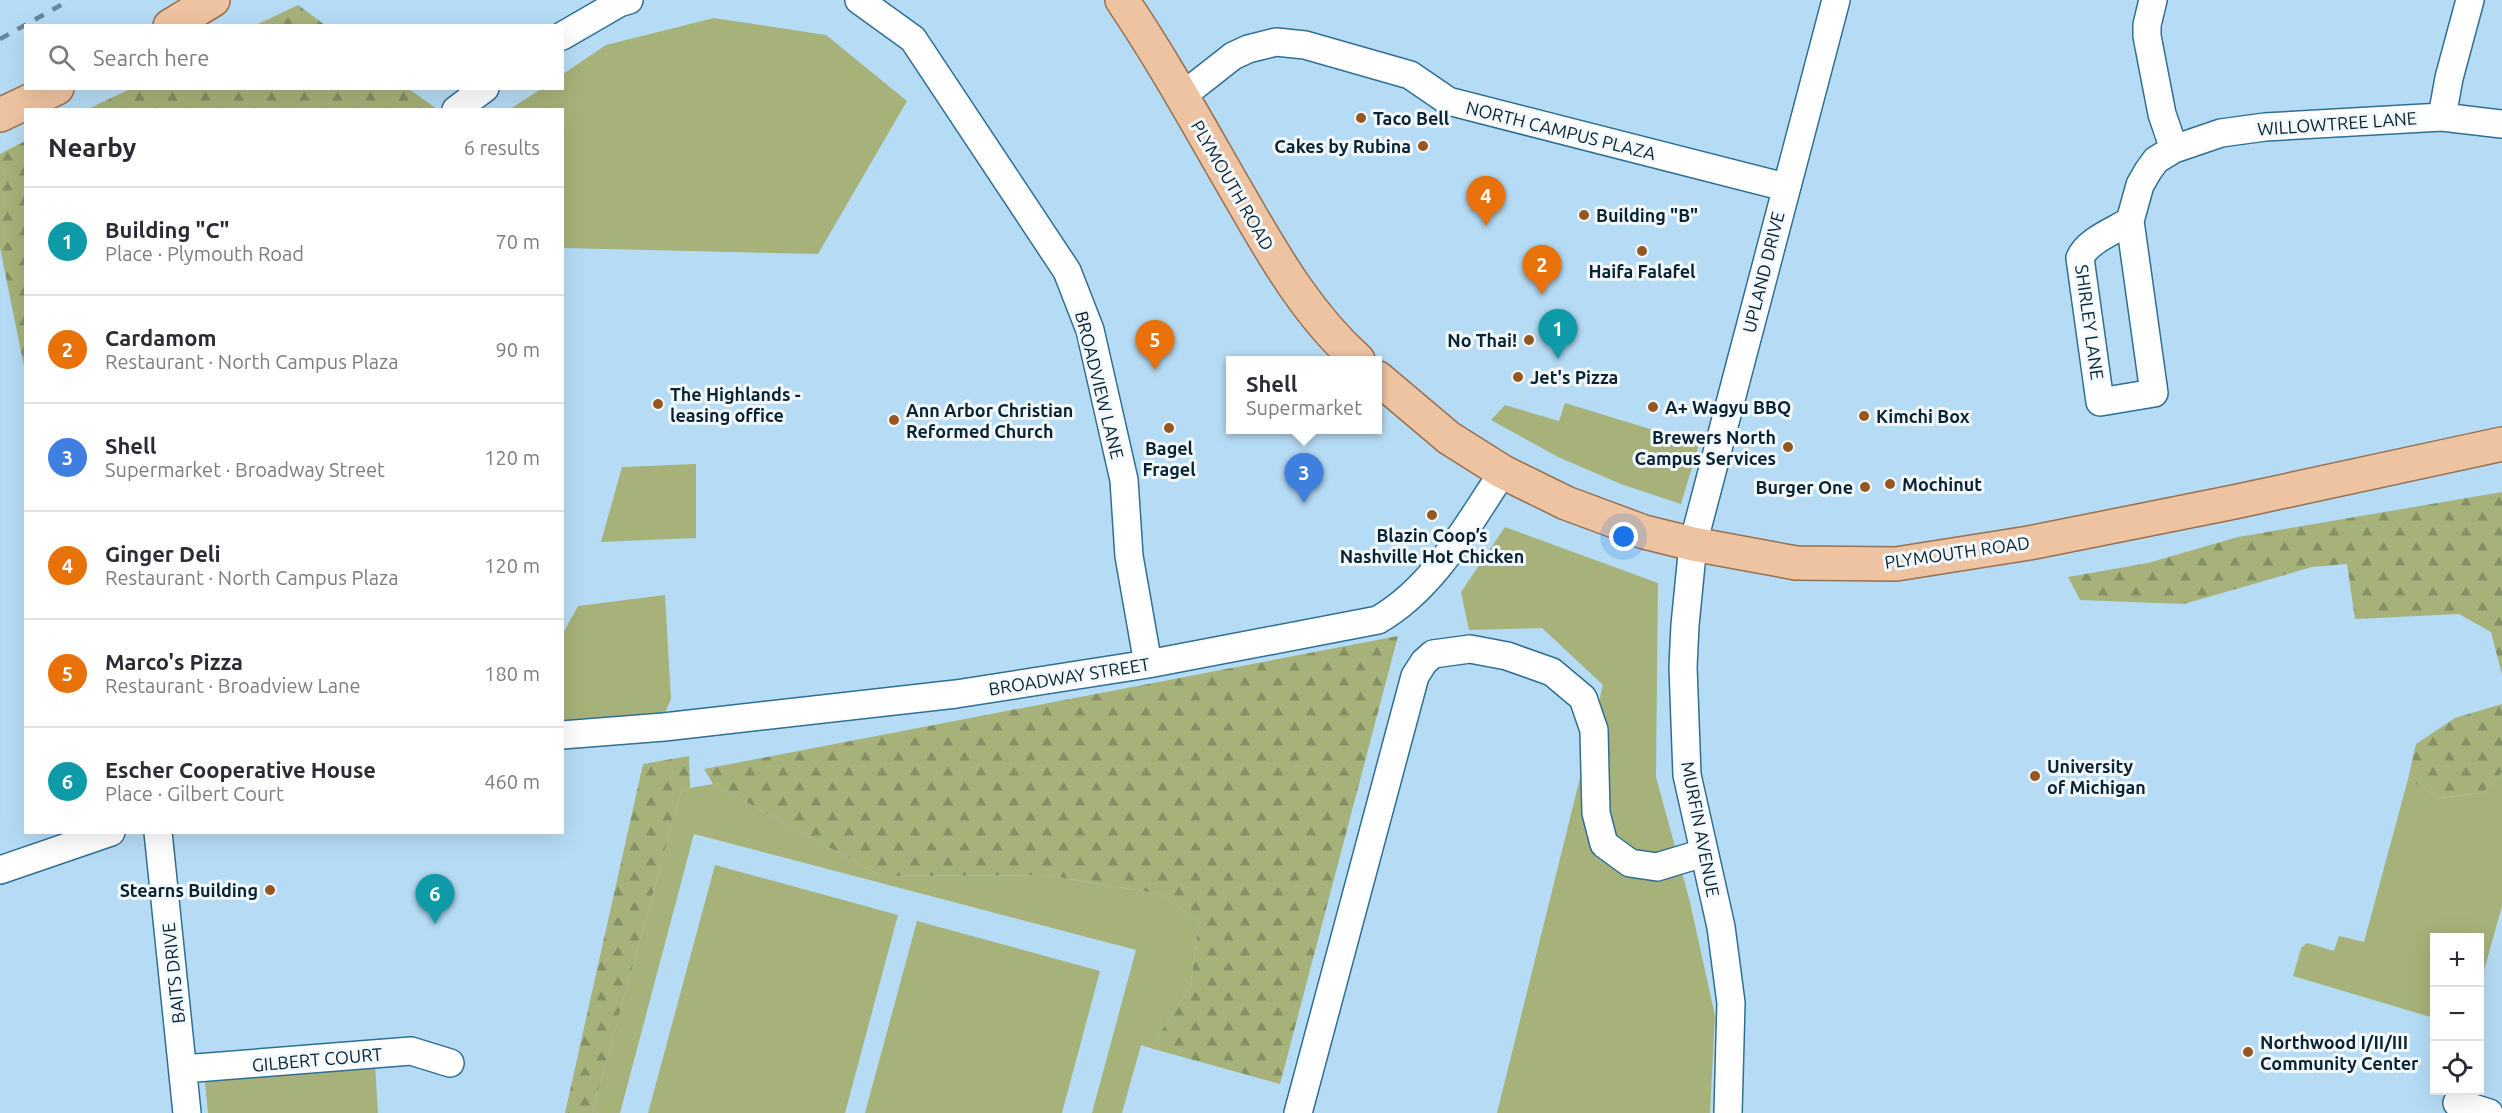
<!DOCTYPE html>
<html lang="en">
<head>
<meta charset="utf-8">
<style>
	body { margin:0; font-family:Ubuntu,sans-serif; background:#f7f7f7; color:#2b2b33 }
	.controls { position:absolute; right:18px; bottom:18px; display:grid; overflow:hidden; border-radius:0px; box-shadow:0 6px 24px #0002 }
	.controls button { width:54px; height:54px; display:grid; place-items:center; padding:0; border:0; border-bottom:2px solid #e1e1e2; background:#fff; color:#2b2b33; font:30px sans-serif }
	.you { position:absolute; left:1624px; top:537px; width:21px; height:21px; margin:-15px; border:4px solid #fff; border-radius:50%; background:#1a73e8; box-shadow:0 0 0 9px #1a73e833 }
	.badge { display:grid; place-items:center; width:39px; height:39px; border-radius:50%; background:#db2777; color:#fff; font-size:20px; font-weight:700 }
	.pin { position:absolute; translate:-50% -50px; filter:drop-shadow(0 2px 3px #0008) }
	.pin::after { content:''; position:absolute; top:32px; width:21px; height:18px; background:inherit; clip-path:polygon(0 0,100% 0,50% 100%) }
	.popup { position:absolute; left:1226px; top:356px; width:156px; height:78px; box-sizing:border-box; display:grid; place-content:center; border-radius:0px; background:#fff; filter:drop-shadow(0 2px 4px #0005); font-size:20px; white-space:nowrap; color:#7c7c81 }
	.popup b { font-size:22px; color:#2b2b33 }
	.popup::after { content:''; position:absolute; left:50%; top:100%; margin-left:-12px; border:12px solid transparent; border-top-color:#fff }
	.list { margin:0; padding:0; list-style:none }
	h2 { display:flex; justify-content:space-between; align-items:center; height:78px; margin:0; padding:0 24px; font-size:26px }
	h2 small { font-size:20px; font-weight:400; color:#7c7c81 }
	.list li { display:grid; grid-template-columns:39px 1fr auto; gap:18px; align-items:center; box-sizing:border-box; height:108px; padding:0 24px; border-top:2px solid #e1e1e2 }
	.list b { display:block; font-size:22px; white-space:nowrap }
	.list p { margin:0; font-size:20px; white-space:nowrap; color:#7c7c81 }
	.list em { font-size:20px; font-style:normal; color:#7c7c81 }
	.icon { flex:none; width:33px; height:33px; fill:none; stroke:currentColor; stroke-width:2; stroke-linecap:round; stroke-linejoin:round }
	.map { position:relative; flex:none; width:2502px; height:1113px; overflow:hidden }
	.search { position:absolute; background:#fff; box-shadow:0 6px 24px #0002; left:24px; top:24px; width:540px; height:66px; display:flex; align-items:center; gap:15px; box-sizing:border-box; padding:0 21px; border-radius:0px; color:#7c7c81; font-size:22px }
	.panel { position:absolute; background:#fff; box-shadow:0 6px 24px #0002; left:24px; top:108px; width:540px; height:726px; border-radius:0px }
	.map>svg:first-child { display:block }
	.green { fill:#a6b279 }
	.forest { fill:url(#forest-firs) }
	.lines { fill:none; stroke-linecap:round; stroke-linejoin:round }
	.minor-casing { stroke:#2e6f95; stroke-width:30 }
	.major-casing { stroke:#967152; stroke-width:36 }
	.minor { stroke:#fff; stroke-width:27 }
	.major { stroke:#eec3a1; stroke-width:33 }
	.rail { stroke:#65869b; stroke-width:4.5; stroke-dasharray:10 10; stroke-linecap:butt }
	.poi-dot { fill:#96561f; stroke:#f2f8fc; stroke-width:2 }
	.labels { text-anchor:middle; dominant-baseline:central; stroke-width:6; stroke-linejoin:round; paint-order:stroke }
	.poi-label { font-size:18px; font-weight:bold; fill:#082333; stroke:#f2f8fc; text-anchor:start }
	.street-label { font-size:18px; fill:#082333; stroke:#f2f8fc }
</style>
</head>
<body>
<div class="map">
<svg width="2502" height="1113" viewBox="0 0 2502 1113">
	<defs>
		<pattern id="forest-firs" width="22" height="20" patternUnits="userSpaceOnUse" patternTransform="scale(1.5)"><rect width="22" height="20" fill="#a6b279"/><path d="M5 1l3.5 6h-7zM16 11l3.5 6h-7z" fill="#859064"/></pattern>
	</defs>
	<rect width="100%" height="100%" fill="#b6dcf5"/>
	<!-- green -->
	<path class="green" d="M 714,18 L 826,35 L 907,101 L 818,254 L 563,248 L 562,110 L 510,109 L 541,89 L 562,88 L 563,74 L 606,45 Z
		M 1565,403 L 1699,444 L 1681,504 L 1621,484 L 1558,457 L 1491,420 L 1505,405 L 1559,421 Z
		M 696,464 L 696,538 L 601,542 L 622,467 Z
		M 1505,527 L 1658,583 L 1656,777 L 1690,902 L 1715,1016 L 1710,1113 L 1497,1113 L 1603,685 L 1542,628 L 1469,630 L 1461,592 Z
		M 665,595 L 671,699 L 663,717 L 563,720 L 562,635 L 578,606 Z
		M 2502,772 L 2502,906 L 2480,985 L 2480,938 L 2434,938 L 2434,1018 L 2293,976 L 2301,948 L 2307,943 L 2334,951 L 2339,936 L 2364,942 L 2408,779 L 2439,798 L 2483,793 Z
		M 713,784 L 881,876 L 1045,875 L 1161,894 L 1199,923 L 1190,988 L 1150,1048 L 1141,1045 L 1122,1113 L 1092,1113 L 1136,950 L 694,834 L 620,1113 L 592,1113 L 681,792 L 690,788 Z
		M 715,865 L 898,915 L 845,1113 L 648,1113 Z
		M 917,921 L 1100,971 L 1062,1113 L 865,1113 Z
		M 375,1064 L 378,1113 L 208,1113 L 205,1082 Z"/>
	<!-- forest -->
	<path class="forest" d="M 298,5 L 325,25 L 256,25 Z
		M 130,89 L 409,89 L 437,109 L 88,109 Z
		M 25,141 L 25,371 L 0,248 L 0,154 Z
		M 2502,492 L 2502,675 L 2491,632 L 2459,614 L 2355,619 L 2347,564 L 2312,567 L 2184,604 L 2080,600 L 2068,577 L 2148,563 L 2238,537 Z
		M 1398,636 L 1280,1084 L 1150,1048 L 1190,988 L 1199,923 L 1161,894 L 1045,875 L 881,876 L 713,784 L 704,769 Z
		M 2502,704 L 2502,772 L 2483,793 L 2439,798 L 2408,779 L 2416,744 L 2455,718 Z
		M 689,756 L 690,788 L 681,792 L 592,1113 L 565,1113 L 643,764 Z"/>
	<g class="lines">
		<defs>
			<path id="minor" d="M 859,0 L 913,39 L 1067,271 L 1090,330 L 1124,480 L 1129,556 L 1148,664
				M 562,36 L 619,3 L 629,0
				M 1182,96 L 1233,56 L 1248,49 L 1276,42 L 1305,45 L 1410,75 L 1448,101 L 1785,187
				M 456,110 L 485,88
				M 2442,117 L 2449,78 L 2470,0
				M 2174,149 L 2221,133 L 2265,127 L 2442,117 L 2502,124
				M 2130,221 C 2114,231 2087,241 2080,258 L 2100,402 L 2154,393 L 2130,221 L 2140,185 L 2148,171 L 2156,160 L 2174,149 L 2162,114 L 2147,36 L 2147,25 L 2153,0
				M 562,735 L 664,727 L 956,694 L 1148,664 L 1378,620 C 1435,587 1467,525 1503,472
				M 158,832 L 187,1113
				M 0,870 L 111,832
				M 183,1069 L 411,1051 L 450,1063
				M 2457,1103 L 2489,1113
				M 1298,1113 L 1415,676 L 1424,662 L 1433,654 L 1470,649 L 1507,656 L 1552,672 L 1583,698 L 1594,730 L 1596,813 L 1604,844 L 1630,863 L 1657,867 L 1703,853
				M 1728,1113 L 1731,1003 L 1721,927 L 1687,775 L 1683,667 L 1685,625 L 1693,544 L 1836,0"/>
			<path id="major" d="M 1122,0 C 1168,68 1206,139 1247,209 C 1278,263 1311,318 1358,360
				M 170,26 L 213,0
				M 0,115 L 57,88
				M 1378,378 L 1449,438 L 1503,472 L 1566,503 L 1644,532 L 1693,544 L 1796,563 L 1896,564 L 2029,543 L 2234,502 L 2502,444"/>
		</defs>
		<!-- minor casing -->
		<use href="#minor" class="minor-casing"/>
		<!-- major casing -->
		<use href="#major" class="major-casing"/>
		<!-- minor -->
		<use href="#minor" class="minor"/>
		<!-- major -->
		<use href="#major" class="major"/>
		<!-- rail -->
		<path class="rail" d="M 0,39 L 70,0"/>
	</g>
	<!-- markers -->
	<g class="poi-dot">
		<circle cx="1361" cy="118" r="6"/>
		<circle cx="1423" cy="146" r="6"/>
		<circle cx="1584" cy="215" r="6"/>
		<circle cx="1642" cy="251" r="6"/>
		<circle cx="1529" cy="340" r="6"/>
		<circle cx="1518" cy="377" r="6"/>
		<circle cx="658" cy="404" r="6"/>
		<circle cx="1653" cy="407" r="6"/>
		<circle cx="1864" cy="416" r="6"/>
		<circle cx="894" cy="420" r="6"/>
		<circle cx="1169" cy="428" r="6"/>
		<circle cx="1788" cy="447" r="6"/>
		<circle cx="1890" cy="484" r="6"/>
		<circle cx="1865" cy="487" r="6"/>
		<circle cx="1432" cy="515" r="6"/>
		<circle cx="2035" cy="776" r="6"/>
		<circle cx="270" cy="890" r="6"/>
		<circle cx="2248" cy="1052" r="6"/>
	</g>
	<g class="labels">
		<!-- poi labels -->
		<g class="poi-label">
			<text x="1373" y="118">Taco Bell</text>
			<text x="1411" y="146" text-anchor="end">Cakes by Rubina</text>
			<text x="1596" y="215">Building "B"</text>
			<text x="1642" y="271" text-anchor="middle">Haifa Falafel</text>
			<text x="1517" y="340" text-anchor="end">No Thai!</text>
			<text x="1530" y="377">Jet's Pizza</text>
			<text x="670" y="394">The Highlands -<tspan x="670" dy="21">leasing office</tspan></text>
			<text x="1665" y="407">A+ Wagyu BBQ</text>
			<text x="906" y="410">Ann Arbor Christian<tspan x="906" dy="21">Reformed Church</tspan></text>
			<text x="1876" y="416">Kimchi Box</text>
			<text x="1776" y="437" text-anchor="end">Brewers North<tspan x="1776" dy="21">Campus Services</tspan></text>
			<text x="1169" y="448" text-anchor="middle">Bagel<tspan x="1169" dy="21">Fragel</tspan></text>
			<text x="1902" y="484">Mochinut</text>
			<text x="1853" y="487" text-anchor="end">Burger One</text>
			<text x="1432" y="535" text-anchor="middle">Blazin Coop’s<tspan x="1432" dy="21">Nashville Hot Chicken</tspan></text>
			<text x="2047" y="766">University<tspan x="2047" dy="21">of Michigan</tspan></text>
			<text x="258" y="890" text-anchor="end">Stearns Building</text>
			<text x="2260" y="1042">Northwood I/II/III<tspan x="2260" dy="21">Community Center</tspan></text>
		</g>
		<!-- street labels -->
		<g class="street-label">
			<text transform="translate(2337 123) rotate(-4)">WILLOWTREE LANE</text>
			<text transform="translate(1561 130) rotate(14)">NORTH CAMPUS PLAZA</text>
			<text transform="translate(1233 185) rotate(60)">PLYMOUTH ROAD</text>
			<text transform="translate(1763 272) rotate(-76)">UPLAND DRIVE</text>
			<text transform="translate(2090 322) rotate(82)">SHIRLEY LANE</text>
			<text transform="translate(1100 385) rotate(76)">BROADVIEW LANE</text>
			<text transform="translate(1957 552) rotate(-8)">PLYMOUTH ROAD</text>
			<text transform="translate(1069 676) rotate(-9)">BROADWAY STREET</text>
			<text transform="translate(1701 829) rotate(79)">MURFIN AVENUE</text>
			<text transform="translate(173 973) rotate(-96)">BAITS DRIVE</text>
			<text transform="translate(317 1059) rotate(-5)">GILBERT COURT</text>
		</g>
	</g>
</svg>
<div class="controls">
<button>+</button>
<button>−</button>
<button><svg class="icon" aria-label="locate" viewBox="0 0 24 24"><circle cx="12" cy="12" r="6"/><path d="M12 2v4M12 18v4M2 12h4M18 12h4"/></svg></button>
</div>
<div class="you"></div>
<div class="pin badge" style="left:1558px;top:359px;background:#0f9aa8">1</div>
<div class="pin badge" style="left:1542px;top:295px;background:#e8710a">2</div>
<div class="pin badge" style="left:1304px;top:503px;background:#3f7fe0">3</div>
<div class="popup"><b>Shell</b>Supermarket</div>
<div class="pin badge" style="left:1486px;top:226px;background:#e8710a">4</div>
<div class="pin badge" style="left:1155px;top:370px;background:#e8710a">5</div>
<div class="pin badge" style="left:435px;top:924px;background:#0f9aa8">6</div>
<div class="search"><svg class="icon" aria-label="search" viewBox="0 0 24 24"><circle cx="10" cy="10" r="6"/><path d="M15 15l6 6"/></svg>Search here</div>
<section class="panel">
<h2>Nearby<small>6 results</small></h2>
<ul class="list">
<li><span class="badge" style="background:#0f9aa8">1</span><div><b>Building &quot;C&quot;</b><p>Place · Plymouth Road</p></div><em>70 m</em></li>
<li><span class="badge" style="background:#e8710a">2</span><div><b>Cardamom</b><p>Restaurant · North Campus Plaza</p></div><em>90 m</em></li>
<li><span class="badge" style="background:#3f7fe0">3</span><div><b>Shell</b><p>Supermarket · Broadway Street</p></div><em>120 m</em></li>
<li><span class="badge" style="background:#e8710a">4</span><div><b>Ginger Deli</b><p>Restaurant · North Campus Plaza</p></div><em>120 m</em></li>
<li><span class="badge" style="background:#e8710a">5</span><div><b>Marco's Pizza</b><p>Restaurant · Broadview Lane</p></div><em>180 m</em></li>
<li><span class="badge" style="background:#0f9aa8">6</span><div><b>Escher Cooperative House</b><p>Place · Gilbert Court</p></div><em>460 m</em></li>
</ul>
</section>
</div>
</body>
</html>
